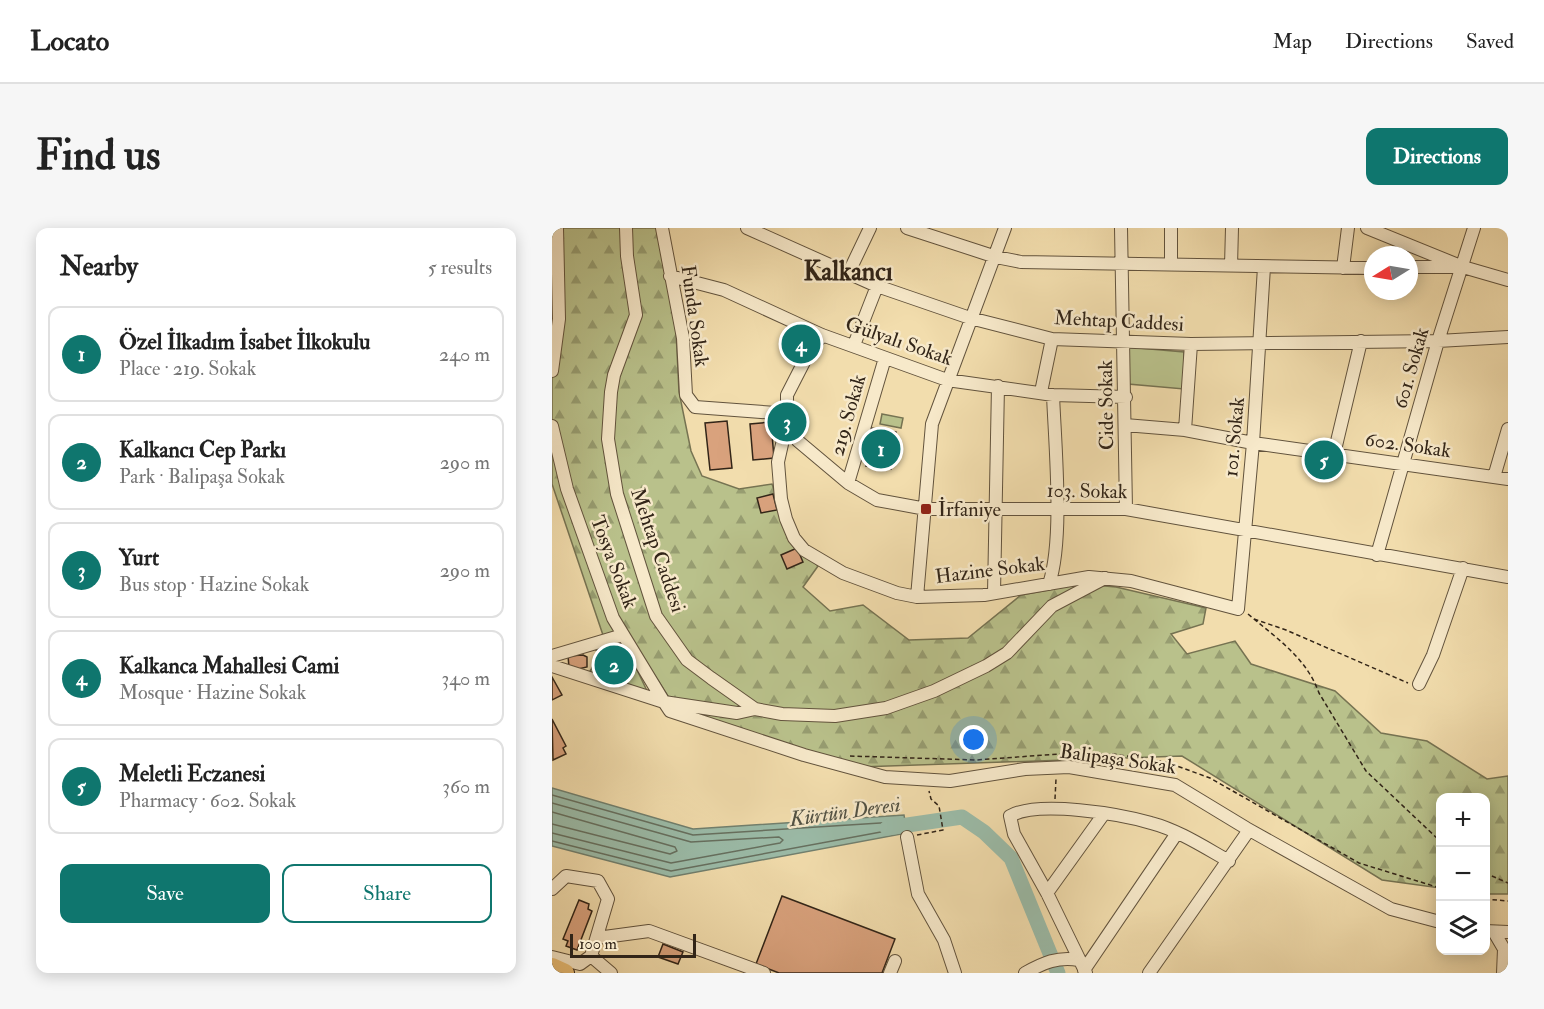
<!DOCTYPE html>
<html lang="en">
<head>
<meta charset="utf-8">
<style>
	body { margin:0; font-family:"IM FELL Double Pica",serif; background:#f6f6f6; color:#222 }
	.controls { position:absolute; right:18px; bottom:18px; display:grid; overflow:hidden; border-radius:12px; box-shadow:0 3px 15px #0003 }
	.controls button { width:54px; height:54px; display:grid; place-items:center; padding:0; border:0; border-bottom:2px solid #e0e0e0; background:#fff; color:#222; font:30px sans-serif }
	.compass { position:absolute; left:812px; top:18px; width:54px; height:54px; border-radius:50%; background:#fff; box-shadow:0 3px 15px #0003; rotate:259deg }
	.scale { position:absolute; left:18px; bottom:15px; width:126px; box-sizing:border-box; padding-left:6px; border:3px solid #322518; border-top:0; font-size:16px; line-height:21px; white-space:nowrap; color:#322518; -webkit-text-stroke:4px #f7e9ca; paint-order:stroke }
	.you { position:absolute; left:422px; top:512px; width:21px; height:21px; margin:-15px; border:4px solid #fff; border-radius:50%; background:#1a73e8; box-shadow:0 0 0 9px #1a73e833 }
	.badge { display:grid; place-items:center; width:39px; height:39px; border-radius:50%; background:#0f766e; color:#fff; font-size:20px; font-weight:700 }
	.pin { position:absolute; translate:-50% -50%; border:3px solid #fff; box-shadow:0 2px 6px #0006 }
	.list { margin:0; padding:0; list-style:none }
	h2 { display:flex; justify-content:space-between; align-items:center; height:78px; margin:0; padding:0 24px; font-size:26px }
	h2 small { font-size:20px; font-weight:400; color:#767676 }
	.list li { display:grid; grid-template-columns:39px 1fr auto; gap:18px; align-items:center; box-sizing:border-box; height:96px; margin:0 12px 12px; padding:0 12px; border:2px solid #e0e0e0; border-radius:12px }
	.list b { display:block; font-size:22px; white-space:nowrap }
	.list p { margin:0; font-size:20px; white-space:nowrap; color:#767676 }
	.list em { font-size:20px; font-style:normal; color:#767676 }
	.actions { display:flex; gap:12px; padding:18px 24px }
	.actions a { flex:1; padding:14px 0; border:2px solid #0f766e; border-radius:12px; text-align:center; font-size:21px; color:#0f766e }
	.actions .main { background:#0f766e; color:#fff }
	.icon { flex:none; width:33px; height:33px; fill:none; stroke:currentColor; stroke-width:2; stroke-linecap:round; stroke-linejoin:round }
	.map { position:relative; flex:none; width:956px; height:745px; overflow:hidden; border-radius:12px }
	header { display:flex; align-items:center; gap:36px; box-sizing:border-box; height:84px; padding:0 30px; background:#fff; border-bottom:2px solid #e0e0e0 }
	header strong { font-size:28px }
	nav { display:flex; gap:33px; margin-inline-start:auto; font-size:21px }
	.intro { display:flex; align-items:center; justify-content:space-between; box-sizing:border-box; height:144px; padding:0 36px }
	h1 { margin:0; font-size:42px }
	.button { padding:15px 27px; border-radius:12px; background:#0f766e; color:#fff; font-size:21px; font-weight:700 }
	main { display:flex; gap:36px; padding:0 36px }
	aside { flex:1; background:#fff; border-radius:12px; box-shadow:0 3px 15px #0003 }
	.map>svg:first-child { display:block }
	.forest { fill:url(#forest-firs); stroke:#767352; stroke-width:1.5 }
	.park { fill:#b9c18b; stroke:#767352; stroke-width:1.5 }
	.water { fill:#9bbca9; stroke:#71806f; stroke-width:1.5 }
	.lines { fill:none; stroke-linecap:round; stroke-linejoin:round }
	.shore { stroke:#667060; stroke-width:1.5 }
	.river { stroke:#9bbca9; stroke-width:15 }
	.building { fill:#d9a27d; stroke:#322518; stroke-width:1.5 }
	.minor-casing { stroke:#62533d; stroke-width:14 }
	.highway-casing { stroke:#322518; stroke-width:20 }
	.path { stroke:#322518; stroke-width:1.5; stroke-dasharray:4.5 3; stroke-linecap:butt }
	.minor { stroke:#f7e9ca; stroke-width:12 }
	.highway { stroke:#e9be76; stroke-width:18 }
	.poi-dot { fill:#8f2418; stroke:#f7e9ca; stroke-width:2 }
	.labels { text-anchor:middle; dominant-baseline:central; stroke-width:5; stroke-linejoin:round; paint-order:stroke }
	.street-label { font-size:20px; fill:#322518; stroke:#f7e9ca }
	.poi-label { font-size:20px; fill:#322518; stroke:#f7e9ca; text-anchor:start }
	.water-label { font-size:21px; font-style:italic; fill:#525244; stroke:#f7e9ca }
	.district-label { font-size:26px; font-weight:bold; fill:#322518; stroke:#f7e9ca }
</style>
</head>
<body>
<header>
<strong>Locato</strong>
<nav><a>Map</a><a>Directions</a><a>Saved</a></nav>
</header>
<div class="intro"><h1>Find us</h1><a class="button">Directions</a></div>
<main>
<aside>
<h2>Nearby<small>5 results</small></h2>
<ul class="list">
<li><span class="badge">1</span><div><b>Özel İlkadım İsabet İlkokulu</b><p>Place · 219. Sokak</p></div><em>240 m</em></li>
<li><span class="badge">2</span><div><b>Kalkancı Cep Parkı</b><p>Park · Balipaşa Sokak</p></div><em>290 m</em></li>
<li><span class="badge">3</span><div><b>Yurt</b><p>Bus stop · Hazine Sokak</p></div><em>290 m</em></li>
<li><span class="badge">4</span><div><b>Kalkanca Mahallesi Cami</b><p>Mosque · Hazine Sokak</p></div><em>340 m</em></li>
<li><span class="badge">5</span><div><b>Meletli Eczanesi</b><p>Pharmacy · 602. Sokak</p></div><em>360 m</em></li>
</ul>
<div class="actions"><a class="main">Save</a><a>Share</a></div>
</aside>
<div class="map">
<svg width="956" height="745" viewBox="0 0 956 745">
	<defs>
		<pattern id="forest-firs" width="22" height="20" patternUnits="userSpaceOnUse" patternTransform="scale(1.5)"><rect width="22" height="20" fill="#b9c18b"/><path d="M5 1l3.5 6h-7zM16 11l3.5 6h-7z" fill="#979d71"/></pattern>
	</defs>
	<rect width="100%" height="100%" fill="#f2ddad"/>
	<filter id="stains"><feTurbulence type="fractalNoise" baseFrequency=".00333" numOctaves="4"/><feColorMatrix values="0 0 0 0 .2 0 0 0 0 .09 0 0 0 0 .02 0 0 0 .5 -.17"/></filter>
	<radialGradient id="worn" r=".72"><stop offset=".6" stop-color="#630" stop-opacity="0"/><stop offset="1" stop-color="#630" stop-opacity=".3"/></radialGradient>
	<!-- forest -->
	<path class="forest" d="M 0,0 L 105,0 L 124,103 L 127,164 L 139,223 L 150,248 L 187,261 L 220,256 L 242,317 L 266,338 L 251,359 L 278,383 L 311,377 L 357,412 L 416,410 L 469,367 L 529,356 L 564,359 L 654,380 L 651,396 L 619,406 L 635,426 L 683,413 L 699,436 L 783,463 L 829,505 L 875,513 L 935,551 L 956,548 L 956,666 L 934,666 L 933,570 L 888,570 L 888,660 L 830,652 L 630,528 L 307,539 L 125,482 L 77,408 L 54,416 L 0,256 Z"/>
	<!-- park -->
	<path class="park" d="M 575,119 L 632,124 L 632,161 L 576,156 Z
		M 330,186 L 351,190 L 349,200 L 328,196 Z
		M 43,421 L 75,421 L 97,467 L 35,448 L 48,427 Z"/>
	<!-- water -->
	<path class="water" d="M 0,560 L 141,601 L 352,587 L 355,605 L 118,649 L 0,618 Z"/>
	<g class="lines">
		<!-- shore -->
		<path class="shore" d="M 0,567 L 141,607 L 344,594 L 348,598 L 345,601 L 119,643 L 0,613
			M 0,575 L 139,614 L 227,609 L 231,612 L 228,615 L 119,635 L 0,605
			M 0,584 L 123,619 L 125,623 L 118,626 L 0,596"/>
		<!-- river -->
		<path class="river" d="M 335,600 L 410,589 L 432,604 L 459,630 L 506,745"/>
	</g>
	<!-- building -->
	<path class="building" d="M 257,108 L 257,121 L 242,124 L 240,111 Z
		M 175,193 L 180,240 L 158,242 L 153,195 Z
		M 219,194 L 222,230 L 201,232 L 198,196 Z
		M 319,200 L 344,204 L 339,241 L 314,238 Z
		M 221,266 L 225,282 L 209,285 L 205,270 Z
		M 245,320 L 251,334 L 235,341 L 229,327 Z
		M 31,427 L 35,429 L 35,439 L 22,442 L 17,439 L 16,428 Z
		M 0,449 L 10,467 L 0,472 Z
		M 0,491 L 14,518 L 11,520 L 14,526 L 1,532 Z
		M 230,668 L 343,711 L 330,745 L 227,745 L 204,736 Z
		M 27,672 L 37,676 L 36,681 L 40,683 L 25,722 L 14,718 L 16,713 L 11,711 Z
		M 111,716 L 131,724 L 126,736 L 106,729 Z"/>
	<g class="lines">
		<defs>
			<path id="minor" d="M 74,0 L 75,28 L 84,87 L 62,147 L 59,164 L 56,211 L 65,266 L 104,388 L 135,432 L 159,450 L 203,481 L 230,486 L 283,488 L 334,480 L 382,463 L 434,438 L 455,425 L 500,378 L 553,350
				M 110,0 L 131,110 L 134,167 L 143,179 L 224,185 L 235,194 L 246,213 L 296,255 L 325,272 L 374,281 L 574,281 L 956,349
				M 195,0 L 325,58 L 418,90 L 500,111 L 639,116 L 886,113 L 956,109
				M 355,0 L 444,29 L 469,34 L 821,40
				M 569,0 L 574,281
				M 619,0 L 619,36
				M 815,0 L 911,39 L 956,52
				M 679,38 L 680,0
				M 857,39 L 903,39
				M 791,40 L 796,0
				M 296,46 L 318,0
				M 118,48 L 172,62 L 270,107 L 395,152 L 501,167 L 574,169
				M 270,107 L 255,128 L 235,167 L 235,194 L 226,234 L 229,271 L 234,291 L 242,310 L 252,322 L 291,345 L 345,365 L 365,369 L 432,367 L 537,349 L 579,353 L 686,381 L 701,215 L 712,39
				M 302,117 L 325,58
				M 0,143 L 7,91 L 5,0
				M 489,164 L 500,111
				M 573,197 L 633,202 L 701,215 L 956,251
				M 0,198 L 15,261 L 61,390 L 112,474 L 185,485 L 203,481
				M 633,202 L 639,116
				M 782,226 L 809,113
				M 942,249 L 956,201
				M 296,255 L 333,130
				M 825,327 L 886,113 L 922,0
				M 497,356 C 512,312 503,217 501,167
				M 442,365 L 446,158
				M 365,369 L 380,196 L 453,0
				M 0,428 L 71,407
				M 0,438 L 112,474 L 118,483 L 252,527 L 333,549 L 398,553 L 473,541 L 517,539 L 623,557 L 694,600 L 839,681 L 888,694
				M 867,456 L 881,427 L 911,340
				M 355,609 L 366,666 L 392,712 L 403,745
				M 0,661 L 14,648 L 46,653 L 56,671 L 39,728 L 28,736 L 0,729
				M 495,665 L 551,587
				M 933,703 L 956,704
				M 942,704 L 952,721 L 951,745
				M 45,710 L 97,703 L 212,745
				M 39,728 L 59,745
				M 532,742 L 625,605
				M 338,745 L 343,733
				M 473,745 C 491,735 506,728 527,732
				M 534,745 L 495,665 L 462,606 L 458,588 C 486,572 568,586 599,595 C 626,602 652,619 677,633
				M 597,745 L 697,602"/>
			<path id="highway" d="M 0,739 L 13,745"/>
		</defs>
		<!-- minor casing -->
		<use href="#minor" class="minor-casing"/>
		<!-- highway casing -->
		<use href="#highway" class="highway-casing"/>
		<!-- path -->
		<path class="path" d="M 696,386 C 724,410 754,429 767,465 L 814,543 L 888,613
			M 702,391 L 734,402 L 856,455
			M 298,528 L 424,532 L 521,525 L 561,526 L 614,534 L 658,550 L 807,635 L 888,660
			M 503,571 L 504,551
			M 365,607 L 391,602 L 387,578 L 379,571 L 377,563
			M 933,645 L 956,655
			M 933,671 L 956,673"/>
		<!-- minor -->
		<use href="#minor" class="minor"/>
		<!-- highway -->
		<use href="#highway" class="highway"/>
	</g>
	<!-- markers -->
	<rect class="poi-dot" x="368" y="275" width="12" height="12" rx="3"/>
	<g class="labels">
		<!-- street labels -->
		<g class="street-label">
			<text transform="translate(143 88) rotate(82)">Funda Sokak</text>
			<text transform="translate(567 93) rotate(3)">Mehtap Caddesi</text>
			<text transform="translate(347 113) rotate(19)">Gülyalı Sokak</text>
			<text transform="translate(859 140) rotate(-74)">601. Sokak</text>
			<text transform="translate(554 177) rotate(-91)">Cide Sokak</text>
			<text transform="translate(296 187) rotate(-74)">219. Sokak</text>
			<text transform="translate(682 209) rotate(-85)">101. Sokak</text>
			<text transform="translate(856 217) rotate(8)">602. Sokak</text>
			<text transform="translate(535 263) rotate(1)">103. Sokak</text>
			<text transform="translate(106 322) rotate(71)">Mehtap Caddesi</text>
			<text transform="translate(62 334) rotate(69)">Tosya Sokak</text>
			<text transform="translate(438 342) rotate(-7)">Hazine Sokak</text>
			<text transform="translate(566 531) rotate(8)">Balipaşa Sokak</text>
		</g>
		<!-- poi labels -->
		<g class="poi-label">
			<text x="386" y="281">İrfaniye</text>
		</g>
		<!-- water labels -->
		<g class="water-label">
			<text transform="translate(293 584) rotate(-8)">Kürtün Deresi</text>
		</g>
		<!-- district labels -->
		<g class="district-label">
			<text x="296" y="44">Kalkancı</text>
		</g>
	</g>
	<rect width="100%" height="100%" filter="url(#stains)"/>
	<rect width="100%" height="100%" fill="url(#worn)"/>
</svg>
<div class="controls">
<button>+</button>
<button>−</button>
<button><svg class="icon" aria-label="layers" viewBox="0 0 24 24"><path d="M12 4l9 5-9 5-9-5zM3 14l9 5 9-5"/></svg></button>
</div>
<svg class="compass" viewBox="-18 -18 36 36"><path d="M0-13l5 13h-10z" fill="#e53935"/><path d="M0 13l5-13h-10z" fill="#767676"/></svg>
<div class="scale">100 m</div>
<div class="you"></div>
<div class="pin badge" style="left:329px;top:221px">1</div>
<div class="pin badge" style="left:62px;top:437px">2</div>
<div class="pin badge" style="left:235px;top:194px">3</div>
<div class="pin badge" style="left:249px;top:116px">4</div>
<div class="pin badge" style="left:772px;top:232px">5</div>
</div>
</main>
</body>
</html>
